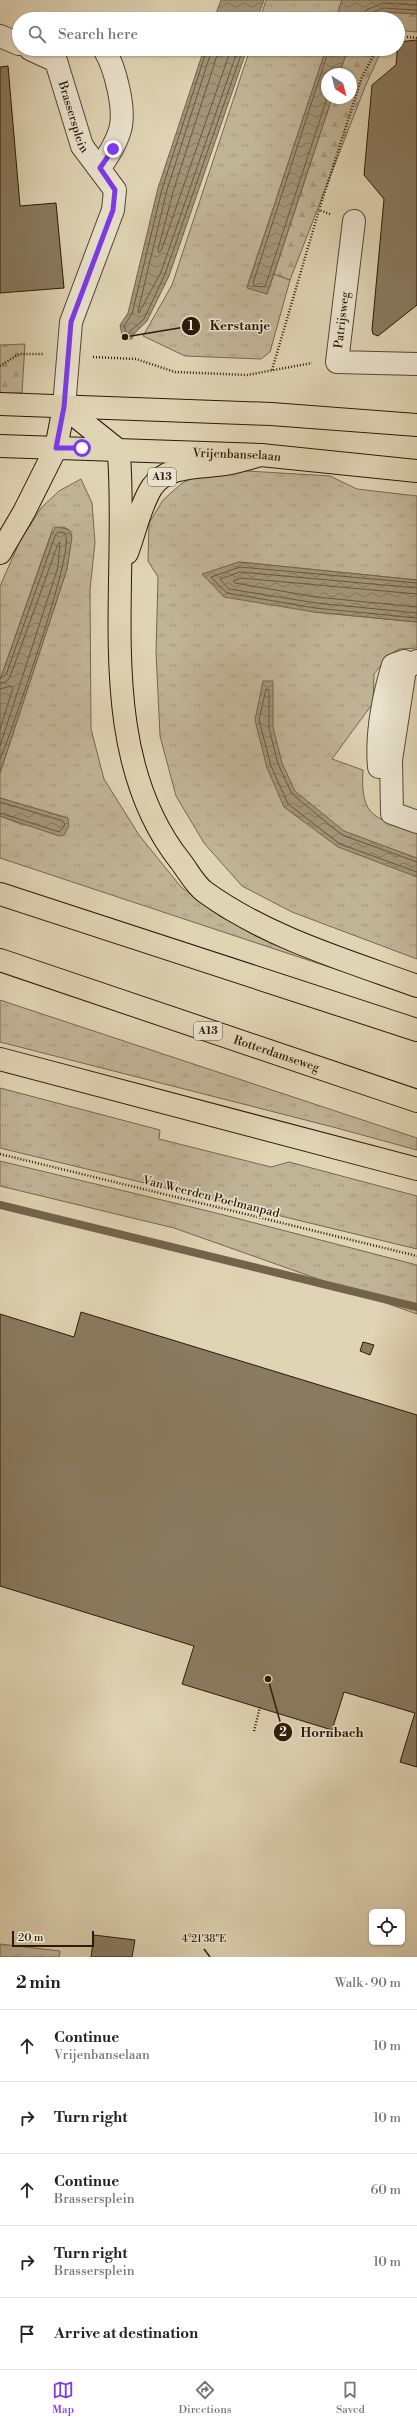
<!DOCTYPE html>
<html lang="en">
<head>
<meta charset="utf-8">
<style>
	body { margin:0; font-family:"Libre Bodoni",serif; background:#f6f6f6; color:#222 }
	.controls { position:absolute; right:12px; bottom:12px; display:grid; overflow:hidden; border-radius:6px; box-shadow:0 1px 3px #0004 }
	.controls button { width:36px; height:36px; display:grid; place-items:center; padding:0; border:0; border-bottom:1px solid #e0e0e0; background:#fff; color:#222; font:20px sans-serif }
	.compass { position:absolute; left:321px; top:68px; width:36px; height:36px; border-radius:50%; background:#fff; box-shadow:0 1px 3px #0004; rotate:144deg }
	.scale { position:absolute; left:12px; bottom:10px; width:82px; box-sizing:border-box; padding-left:4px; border:2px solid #2b1a07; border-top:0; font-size:11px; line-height:14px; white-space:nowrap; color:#2b1a07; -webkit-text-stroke:3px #eae3ce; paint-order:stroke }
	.stop { position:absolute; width:12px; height:12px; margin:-9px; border:3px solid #7c3aed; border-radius:50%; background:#fff }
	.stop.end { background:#7c3aed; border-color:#fff; box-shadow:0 1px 4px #0008 }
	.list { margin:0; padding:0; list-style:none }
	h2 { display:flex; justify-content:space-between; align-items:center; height:52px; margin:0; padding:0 16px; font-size:17px }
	h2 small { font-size:13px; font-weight:400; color:#767676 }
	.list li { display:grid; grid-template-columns:26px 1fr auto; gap:12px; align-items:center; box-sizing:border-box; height:72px; padding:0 16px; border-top:1px solid #e0e0e0 }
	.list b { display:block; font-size:15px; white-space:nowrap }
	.list p { margin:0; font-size:13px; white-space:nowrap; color:#767676 }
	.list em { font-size:13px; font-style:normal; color:#767676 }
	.icon { flex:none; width:22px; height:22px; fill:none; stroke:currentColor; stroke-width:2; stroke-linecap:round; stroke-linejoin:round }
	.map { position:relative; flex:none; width:417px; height:1957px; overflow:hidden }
	.search { position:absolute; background:#fff; box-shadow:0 1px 3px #0004; left:12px; right:12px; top:12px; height:44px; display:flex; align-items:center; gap:10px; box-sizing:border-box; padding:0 14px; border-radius:22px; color:#767676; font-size:15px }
	.sheet { height:412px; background:#fff }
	nav { display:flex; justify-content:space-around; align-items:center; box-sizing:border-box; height:56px; border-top:1px solid #e0e0e0; background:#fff; font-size:11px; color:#767676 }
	nav a { display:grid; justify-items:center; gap:2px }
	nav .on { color:#7c3aed }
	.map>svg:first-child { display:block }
	.grass { fill:url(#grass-tufts); stroke:#76674f }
	.forest { fill:url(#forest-firs); stroke:#76674f }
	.water { fill:url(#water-waves); stroke:#72644b }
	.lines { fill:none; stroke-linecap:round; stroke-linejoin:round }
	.shore { stroke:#665840; stroke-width:1 }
	.stream { stroke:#72644b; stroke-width:8 }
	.building { fill:#897b61; stroke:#2b1a07 }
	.minor-casing { stroke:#584832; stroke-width:24 }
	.major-casing { stroke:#2b1a07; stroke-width:24 }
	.highway-casing { stroke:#2b1a07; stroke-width:24 }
	.path { stroke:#2b1a07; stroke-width:2.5; stroke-dasharray:1 2; stroke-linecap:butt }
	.minor { stroke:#eae3ce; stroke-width:22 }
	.major { stroke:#dfd4b4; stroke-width:22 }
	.highway { stroke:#dfd4b4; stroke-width:22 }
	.route { stroke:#7c3aed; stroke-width:5 }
	.ticks { fill:none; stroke:#2b1a07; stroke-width:1.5 }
	.labels { text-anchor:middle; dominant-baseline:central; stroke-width:3; stroke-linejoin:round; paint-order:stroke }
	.shield { fill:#eae3ce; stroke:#645643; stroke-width:1 }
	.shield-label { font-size:11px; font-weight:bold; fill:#2b1a07 }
	.street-label { font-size:12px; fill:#2b1a07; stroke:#eae3ce }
	.ticks-label { font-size:10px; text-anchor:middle; fill:#2b1a07; stroke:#eae3ce; stroke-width:3; stroke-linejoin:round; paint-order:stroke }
	.leader { fill:none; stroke:#2b1a07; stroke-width:1.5 }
	.callout-dot { fill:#2b1a07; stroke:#eae3ce; stroke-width:1.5 }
	.mark-label { font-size:12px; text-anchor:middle; font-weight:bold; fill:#fff }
	.callout-label { font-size:13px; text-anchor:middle; font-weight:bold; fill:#2b1a07; stroke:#eae3ce; stroke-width:3; stroke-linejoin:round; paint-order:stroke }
</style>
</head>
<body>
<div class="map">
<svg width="417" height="1957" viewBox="0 0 417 1957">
	<defs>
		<pattern id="grass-tufts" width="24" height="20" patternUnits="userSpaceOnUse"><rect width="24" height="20" fill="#c0b497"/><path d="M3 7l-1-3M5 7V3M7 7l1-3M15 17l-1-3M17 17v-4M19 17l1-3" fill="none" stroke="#a59a81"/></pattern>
		<pattern id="forest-firs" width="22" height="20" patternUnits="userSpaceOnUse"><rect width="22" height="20" fill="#c0b497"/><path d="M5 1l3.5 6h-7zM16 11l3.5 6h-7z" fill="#a59a81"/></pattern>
		<pattern id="water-waves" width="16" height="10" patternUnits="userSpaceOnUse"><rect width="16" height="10" fill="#a29579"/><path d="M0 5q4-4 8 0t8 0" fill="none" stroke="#847961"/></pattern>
	</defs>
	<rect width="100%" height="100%" fill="#dfd4b4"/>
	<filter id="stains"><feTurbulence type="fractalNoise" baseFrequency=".005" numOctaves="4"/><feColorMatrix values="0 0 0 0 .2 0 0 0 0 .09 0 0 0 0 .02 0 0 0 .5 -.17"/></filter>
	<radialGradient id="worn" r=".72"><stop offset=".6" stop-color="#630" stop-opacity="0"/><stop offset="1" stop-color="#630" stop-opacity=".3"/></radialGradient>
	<!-- grass -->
	<path class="grass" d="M 266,0 L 342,0 L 336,19 L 260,19 Z
		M 250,49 L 326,49 L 247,287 L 267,294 L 274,274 L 290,280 L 270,352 L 261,359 L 185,356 L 143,336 L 172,285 Z
		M 231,470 L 330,476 L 357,489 L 417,496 L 417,580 L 239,562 L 314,612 L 417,622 L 417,648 L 399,649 L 388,656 L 374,674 L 373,703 L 332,759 L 363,770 C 360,819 376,818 417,832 L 417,959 L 292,912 L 242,886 L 204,843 L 176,796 L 160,736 L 156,652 L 158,577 L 148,561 L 149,523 L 163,500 L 181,484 L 192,478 Z
		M 81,479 L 92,503 L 95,543 L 90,589 L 91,729 L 104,779 L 139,835 L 181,887 L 221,917 L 341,971 L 0,858 L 0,816 L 23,825 L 68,818 L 0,798 L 0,773 L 67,569 L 72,532 L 64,527 L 53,528 L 0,680 L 0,586 L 20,541 L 41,508 L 59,491 Z
		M 0,1000 L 417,1138 L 417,1150 L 333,1127 L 0,1042 Z
		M 0,1088 L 160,1130 L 159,1139 L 271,1167 L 289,1162 L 417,1196 L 417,1249 L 0,1148 Z
		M 0,1161 L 220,1214 L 417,1265 L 417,1314 L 174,1228 L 0,1186 Z
		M 0,1944 L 60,1951 L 59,1957 L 0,1957 Z"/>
	<!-- forest -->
	<path class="forest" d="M 384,12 L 417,14 L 417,32 L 398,30 L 398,19 L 367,19 Z
		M 348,49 L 382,49 L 365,87 L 290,280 L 274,274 L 332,98 L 351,98 L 351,74 L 339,74 Z
		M 25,344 L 22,393 L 0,393 L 0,345 Z"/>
	<!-- water -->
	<path class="water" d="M 221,0 L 264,0 L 257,19 L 214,19 Z
		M 342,0 L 417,0 L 417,14 L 384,12 L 367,19 L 336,19 Z
		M 204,49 L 247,49 L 169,276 L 147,321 L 133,335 L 132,339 L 128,339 L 122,335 L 120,325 L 128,313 L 158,188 Z
		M 326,49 L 348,49 L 339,74 L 327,74 L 327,98 L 332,98 L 267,294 L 247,288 Z
		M 56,527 L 68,529 L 72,537 L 67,569 L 0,773 L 0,680 L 51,535 Z
		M 239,562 L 417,580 L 417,622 L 314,612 L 224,597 L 202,574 Z
		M 263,681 L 273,681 L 273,727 L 282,763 L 295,791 L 344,831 L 417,858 L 417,877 L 338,847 L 284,807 L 267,768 L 255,720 Z
		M 0,798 L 68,818 L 69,826 L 64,835 L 59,836 L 0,816 Z"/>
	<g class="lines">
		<!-- shore -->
		<path class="shore" d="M 362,19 L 366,10 L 383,3 L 417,5
			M 367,19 L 369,14 L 384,8 L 417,10
			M 207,49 L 162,189 L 132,314 L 124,326 L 127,334 L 144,319 L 165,274 L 243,49
			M 212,49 L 167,190 L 138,311 L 139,313 L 161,272 L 238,49
			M 219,49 L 173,192 L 158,250 L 159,253 L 161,251 L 231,49
			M 327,98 L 265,287 L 254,286 L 253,283 L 329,49
			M 417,583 L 240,567 L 211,577 L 227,593 L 315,608 L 417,618
			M 417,588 L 240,572 L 220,579 L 229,589 L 316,603 L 417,613
			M 417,594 L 241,578 L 233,581 L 235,583 L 316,597 L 417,607
			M 0,678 L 6,675 L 55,536 L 58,532 L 65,533 C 76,548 17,712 8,739 L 0,759
			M 0,683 L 6,682 L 10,677 L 58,544 L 60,542 L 58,567 L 0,746
			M 0,689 L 11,686 L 13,688 L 0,729
			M 0,802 L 63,821 L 65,825 L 59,832 L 0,813
			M 417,862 L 342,835 L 292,794 L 278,764 L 269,728 L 269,690 L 266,689 L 259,720 L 271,766 L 288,804 L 340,844 L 417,872"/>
		<!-- stream -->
		<path class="stream" d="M 0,1205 L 417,1307"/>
	</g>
	<!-- building -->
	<path class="building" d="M 417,40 L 417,305 L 378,336 L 373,334 L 372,330 L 384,199 L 364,175 L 372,85 L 396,65 L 398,42 Z
		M 8,66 L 20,206 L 56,203 L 64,288 L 0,293 L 0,67 Z
		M 81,1312 L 417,1415 L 417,1767 L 400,1762 L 415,1713 L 344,1692 L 332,1730 L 182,1684 L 194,1646 L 0,1586 L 0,1314 L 74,1337 Z
		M 363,1342 L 374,1345 L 370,1355 L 360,1351 Z
		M 94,1935 L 135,1940 L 132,1957 L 91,1957 Z"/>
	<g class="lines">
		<defs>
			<g id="minor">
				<path d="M 0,36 L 19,44"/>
				<path id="s1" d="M 30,49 L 56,61 L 82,146 L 115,190 L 113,210 L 71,322 L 64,407"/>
				<path d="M 100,168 C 108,156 116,144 120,130 C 126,109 115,67 104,49"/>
				<path d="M 354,221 L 337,362 L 417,364"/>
				<path d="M 417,661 L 405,669 L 391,760 L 392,813 L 417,822"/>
				<path d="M 379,767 C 376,732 383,698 393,665 L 404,661"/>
			</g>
			<g id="major">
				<path d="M 0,404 L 271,414 L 417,425"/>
				<path id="s2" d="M 0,446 L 261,455 L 417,471"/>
				<path d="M 56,448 L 64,407"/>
			</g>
			<g id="highway">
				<path d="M 64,407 L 118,450 L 119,455 C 129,587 92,751 181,862 C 188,871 195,885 205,892 C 267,937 345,960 417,986"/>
				<path d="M 0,553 L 24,512 L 56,448"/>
				<path d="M 127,553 C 135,532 140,506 152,487 C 168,464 201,468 226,464 C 238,462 250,458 261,455"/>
				<path d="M 0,894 L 417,1030"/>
				<path id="s3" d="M 0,960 L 417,1101"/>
				<path d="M 0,1059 L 417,1169"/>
			</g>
		</defs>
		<!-- minor casing -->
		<use href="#minor" class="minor-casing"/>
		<!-- major casing -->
		<use href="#major" class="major-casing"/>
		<!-- highway casing -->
		<use href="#highway" class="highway-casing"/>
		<!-- path -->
		<path class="path" d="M 398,36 L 417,38
			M 330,214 L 319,210 L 362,77 L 377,49
			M 93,357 L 136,359 L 175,372 L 247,375 L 312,363
			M 0,366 L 19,354 L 44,354
			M 272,370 L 319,210
			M 0,1154 L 417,1256
			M 254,1731 L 260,1707"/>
		<!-- minor -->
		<use href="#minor" class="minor"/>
		<!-- major -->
		<use href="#major" class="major"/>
		<!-- highway -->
		<use href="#highway" class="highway"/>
	</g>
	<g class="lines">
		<!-- route -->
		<path class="route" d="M 82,448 L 56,448 L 64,407 L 71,322 L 113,210 L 115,190 L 100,168 L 113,149"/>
	</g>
	<!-- ticks -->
	<path class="ticks" d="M 204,1949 L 210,1957"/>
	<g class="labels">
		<!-- shield labels -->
		<g class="shield">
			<rect x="148" y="468" width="28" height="18" rx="3"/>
			<rect x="194" y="1022" width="28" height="18" rx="3"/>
		</g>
		<g class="shield-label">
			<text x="162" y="477">A13</text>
			<text x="208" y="1031">A13</text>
		</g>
		<!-- street labels -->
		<g class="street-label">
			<text stroke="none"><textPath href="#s1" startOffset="87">Brassersplein</textPath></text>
			<text transform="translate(342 320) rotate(-83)">Patrijsweg</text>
			<text stroke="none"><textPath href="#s2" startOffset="237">Vrijenbanselaan</textPath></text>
			<text stroke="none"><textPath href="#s3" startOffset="292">Rotterdamseweg</textPath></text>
			<text transform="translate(211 1197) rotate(14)">Van Weerden Poelmanpad</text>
		</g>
	</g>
	<g class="ticks-label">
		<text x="204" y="1942">4°21'38"E</text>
	</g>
	<!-- callouts -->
	<path class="leader" d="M125 337L191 326M268 1679L283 1732"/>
	<g class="callout-dot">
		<circle cx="125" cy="337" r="4"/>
		<circle cx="268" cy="1679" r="4"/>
		<circle cx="191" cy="326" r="10"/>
		<circle cx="283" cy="1732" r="10"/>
	</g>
	<g class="mark-label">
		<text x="191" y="330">1</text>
		<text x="283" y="1736">2</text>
	</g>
	<g class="callout-label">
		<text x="240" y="330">Kerstanje</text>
		<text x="332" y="1737">Hornbach</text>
	</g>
	<rect width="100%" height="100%" filter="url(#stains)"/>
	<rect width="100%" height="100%" fill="url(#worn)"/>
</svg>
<div class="controls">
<button><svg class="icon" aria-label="locate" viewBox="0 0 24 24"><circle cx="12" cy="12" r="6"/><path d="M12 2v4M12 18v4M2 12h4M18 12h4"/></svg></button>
</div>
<svg class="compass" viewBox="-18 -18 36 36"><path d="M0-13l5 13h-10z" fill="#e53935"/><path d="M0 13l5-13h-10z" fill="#767676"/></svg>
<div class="scale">20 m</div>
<div class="stop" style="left:82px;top:448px"></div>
<div class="stop end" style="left:113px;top:149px"></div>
<div class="search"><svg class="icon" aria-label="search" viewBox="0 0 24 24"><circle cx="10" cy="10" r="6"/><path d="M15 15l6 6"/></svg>Search here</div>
</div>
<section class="sheet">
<h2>2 min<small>Walk · 90 m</small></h2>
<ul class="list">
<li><svg class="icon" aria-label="ahead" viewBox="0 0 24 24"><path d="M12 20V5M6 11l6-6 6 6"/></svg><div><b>Continue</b><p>Vrijenbanselaan</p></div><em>10 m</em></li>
<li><svg class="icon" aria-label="right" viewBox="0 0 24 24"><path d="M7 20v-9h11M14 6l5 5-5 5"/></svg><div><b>Turn right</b></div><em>10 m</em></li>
<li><svg class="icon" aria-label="ahead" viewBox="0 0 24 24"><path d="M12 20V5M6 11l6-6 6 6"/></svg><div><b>Continue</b><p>Brassersplein</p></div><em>60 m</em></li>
<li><svg class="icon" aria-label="right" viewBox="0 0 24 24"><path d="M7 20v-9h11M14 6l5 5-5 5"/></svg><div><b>Turn right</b><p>Brassersplein</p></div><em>10 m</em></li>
<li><svg class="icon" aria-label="arrive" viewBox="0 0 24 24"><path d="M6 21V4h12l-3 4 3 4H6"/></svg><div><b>Arrive at destination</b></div></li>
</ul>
</section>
<nav>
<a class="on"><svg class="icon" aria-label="map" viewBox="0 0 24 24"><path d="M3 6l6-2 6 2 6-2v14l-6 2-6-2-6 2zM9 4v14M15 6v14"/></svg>Map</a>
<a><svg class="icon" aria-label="directions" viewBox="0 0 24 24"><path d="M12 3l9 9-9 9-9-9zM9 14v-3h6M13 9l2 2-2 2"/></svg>Directions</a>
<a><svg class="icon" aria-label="saved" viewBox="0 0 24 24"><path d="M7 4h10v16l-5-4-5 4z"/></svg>Saved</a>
</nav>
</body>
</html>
